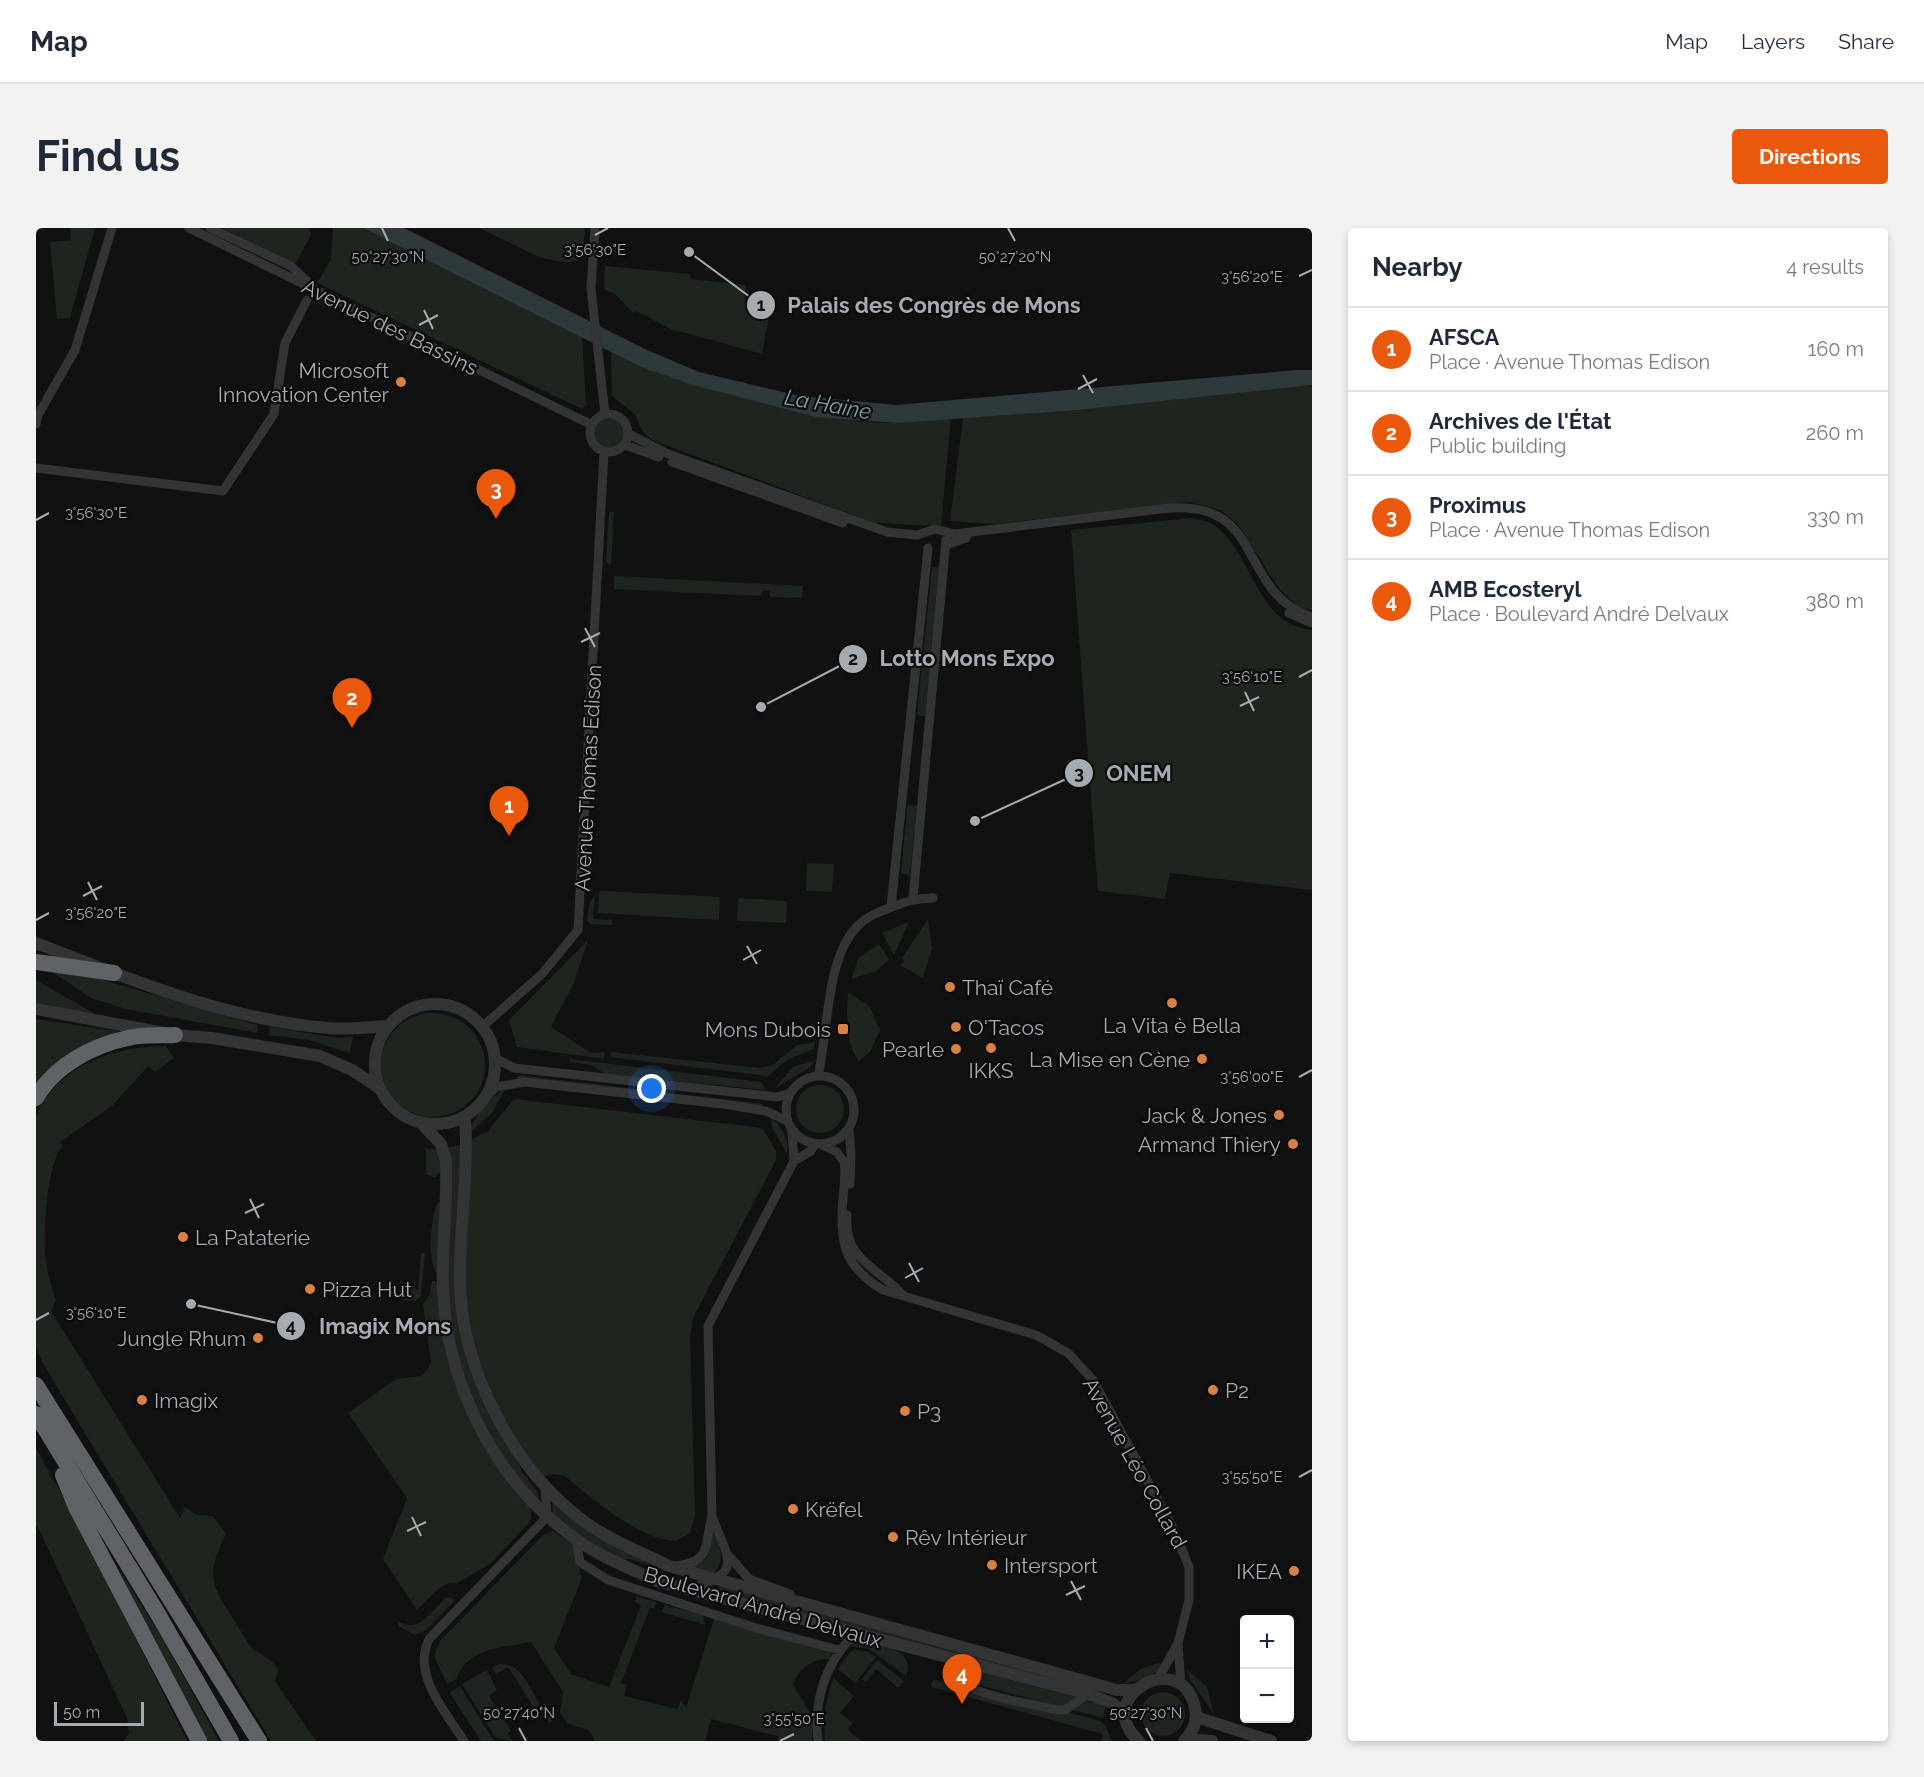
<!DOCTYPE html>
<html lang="en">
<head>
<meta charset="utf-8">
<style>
	body { margin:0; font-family:Raleway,sans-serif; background:#f2f2f3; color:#1f2937 }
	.controls { position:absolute; right:18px; bottom:18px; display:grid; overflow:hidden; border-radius:6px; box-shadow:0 3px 9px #0003 }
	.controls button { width:54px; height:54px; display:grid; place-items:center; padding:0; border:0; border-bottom:2px solid #e0e1e3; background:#fff; color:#1f2937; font:30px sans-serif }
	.scale { position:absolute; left:18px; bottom:15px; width:90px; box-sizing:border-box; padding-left:6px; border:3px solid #a4abb1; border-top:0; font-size:16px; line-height:21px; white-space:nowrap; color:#a4abb1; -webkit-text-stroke:4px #0c0c0d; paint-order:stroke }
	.you { position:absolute; left:616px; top:861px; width:21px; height:21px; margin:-15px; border:4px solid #fff; border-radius:50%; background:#1a73e8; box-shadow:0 0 0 9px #1a73e833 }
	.badge { display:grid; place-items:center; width:39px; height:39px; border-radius:50%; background:#ea580c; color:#fff; font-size:20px; font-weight:700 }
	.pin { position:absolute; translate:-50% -50px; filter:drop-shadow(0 2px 3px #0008) }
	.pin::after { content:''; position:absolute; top:32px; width:21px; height:18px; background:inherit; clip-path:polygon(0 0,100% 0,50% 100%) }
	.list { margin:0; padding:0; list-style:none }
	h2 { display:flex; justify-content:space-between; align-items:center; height:78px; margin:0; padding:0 24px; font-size:26px }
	h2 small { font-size:20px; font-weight:400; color:#747a83 }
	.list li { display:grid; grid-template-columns:39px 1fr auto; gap:18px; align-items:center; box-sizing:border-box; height:84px; padding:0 24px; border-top:2px solid #e0e1e3 }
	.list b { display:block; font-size:22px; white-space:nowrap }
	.list p { margin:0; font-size:20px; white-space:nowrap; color:#747a83 }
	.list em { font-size:20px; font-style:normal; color:#747a83 }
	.map { position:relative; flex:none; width:1276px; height:1513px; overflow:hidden; border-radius:6px }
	header { display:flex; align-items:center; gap:36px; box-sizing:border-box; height:84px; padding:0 30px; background:#fff; border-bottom:2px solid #e0e1e3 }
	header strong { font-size:28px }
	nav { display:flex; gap:33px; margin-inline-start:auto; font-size:21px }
	.intro { display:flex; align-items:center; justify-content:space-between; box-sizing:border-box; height:144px; padding:0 36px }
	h1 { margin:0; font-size:42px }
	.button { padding:15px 27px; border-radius:6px; background:#ea580c; color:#fff; font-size:21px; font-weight:700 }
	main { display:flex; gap:36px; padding:0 36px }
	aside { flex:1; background:#fff; border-radius:6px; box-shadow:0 3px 9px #0003 }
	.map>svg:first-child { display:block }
	.green { fill:#1e241e }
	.water { fill:#2e393b }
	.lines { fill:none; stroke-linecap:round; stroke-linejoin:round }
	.minor { stroke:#323436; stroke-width:9 }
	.tertiary { stroke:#323436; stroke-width:12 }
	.motorway { stroke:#5f6367; stroke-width:16 }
	.ticks { fill:none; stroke:#a4abb1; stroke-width:2 }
	.poi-dot { fill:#d98142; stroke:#0c0c0d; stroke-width:2 }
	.labels { text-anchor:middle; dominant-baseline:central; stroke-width:4.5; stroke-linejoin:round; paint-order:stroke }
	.street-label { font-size:21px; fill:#a4abb1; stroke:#0c0c0d }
	.poi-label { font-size:21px; fill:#a4abb1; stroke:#0c0c0d; text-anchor:start }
	.water-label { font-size:22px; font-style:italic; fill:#7f9fa8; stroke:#0c0c0d }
	.ticks-label { font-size:15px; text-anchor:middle; fill:#a4abb1; stroke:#0c0c0d; stroke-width:4.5; stroke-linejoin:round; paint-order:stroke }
	.leader { fill:none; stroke:#a4abb1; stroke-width:2 }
	.callout-dot { fill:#a4abb1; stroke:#0c0c0d; stroke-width:2 }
	.mark-label { font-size:18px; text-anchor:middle; font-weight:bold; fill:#111 }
	.callout-label { font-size:22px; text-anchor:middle; font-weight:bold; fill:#a4abb1; stroke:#0c0c0d; stroke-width:4.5; stroke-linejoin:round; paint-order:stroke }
</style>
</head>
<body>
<header>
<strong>Map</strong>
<nav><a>Map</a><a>Layers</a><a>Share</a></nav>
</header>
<div class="intro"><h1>Find us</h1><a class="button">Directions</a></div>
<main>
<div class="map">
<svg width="1276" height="1513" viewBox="0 0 1276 1513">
	<rect width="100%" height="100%" fill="#111112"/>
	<!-- green -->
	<path class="green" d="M 34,0 L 59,0 L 34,90 L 21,91 L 14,14 L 35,12 Z
		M 186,0 L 273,0 L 275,7 L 259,36 Z
		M 297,0 L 327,0 L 546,109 L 550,176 L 546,181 L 281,55 L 295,31 Z
		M 443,0 L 549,0 L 547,30 L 531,35 L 503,29 Z
		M 569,38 L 653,46 L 654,51 L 710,57 L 709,75 L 735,78 L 726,126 L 635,101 L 600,83 L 597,85 L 579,66 L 568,61 Z
		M 575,124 L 605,139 L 825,194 L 863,195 L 915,190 L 905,298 L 839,295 L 616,212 L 607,204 L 599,186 L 576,168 Z
		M 1264,157 L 1276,159 L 1276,383 L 1262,378 L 1244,362 L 1201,295 L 1184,282 L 1154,274 L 957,296 L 914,293 L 927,190 L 1042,182 Z
		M557 206a16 16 0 1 1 32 0a16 16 0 1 1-32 0Z
		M 573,284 L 578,284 L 575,338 L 570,333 Z
		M 1156,290 C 1163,292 1172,293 1178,297 C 1218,325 1219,397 1276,402 L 1276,662 L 1134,645 L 1129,671 L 1062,663 L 1035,302 Z
		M 896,339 L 905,340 L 889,488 L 883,488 L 881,485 Z
		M 578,348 L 767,358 L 766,370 L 734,369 L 734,363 L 726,363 L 725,368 L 578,361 Z
		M 873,577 L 881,578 L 874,648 L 865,645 L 871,580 Z
		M 771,635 L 798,636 L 796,664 L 770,663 Z
		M 566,663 L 684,669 L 683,692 L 562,685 L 563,664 Z
		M 559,667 L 557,691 L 576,692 L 576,697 L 554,696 L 551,692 L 554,674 Z
		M 702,670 L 751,673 L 750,695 L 701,693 Z
		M 892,691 L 896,720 L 887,750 L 864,737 L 868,733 L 866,730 Z
		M 873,694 L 858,727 L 846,705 Z
		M 552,712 L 538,755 L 515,799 L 555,825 L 569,824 L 568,831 L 481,819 L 473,792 Z
		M 843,716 L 853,732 L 840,743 L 816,751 L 822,730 Z
		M 15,743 L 50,747 L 222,797 L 221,805 L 90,781 L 55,770 Z
		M 0,752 L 59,786 L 0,777 Z
		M 812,764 L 834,779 L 844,802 L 834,824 L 823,833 C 808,815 811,785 812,764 Z
		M345 837a52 52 0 1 1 104 0a52 52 0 1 1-104 0Z
		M 0,791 L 80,803 L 83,808 L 0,860 Z
		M 234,799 L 301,810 L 317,809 L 314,825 L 273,812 L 233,807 Z
		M 779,814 L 778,821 L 751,832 L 732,848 L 573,829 L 575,824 L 724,840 L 737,837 L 761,817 Z
		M 130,818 L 138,830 L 119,844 L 112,838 L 76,878 L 24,914 L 27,918 C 11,933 8,1000 9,1022 C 10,1039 14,1055 20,1072 L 15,1083 L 144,1290 L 149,1279 L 161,1287 L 177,1288 L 190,1306 C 169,1348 175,1357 200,1395 C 205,1403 211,1416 218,1422 C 229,1429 235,1431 243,1442 L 239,1453 L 280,1513 L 235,1513 L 6,1134 L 0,1119 L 0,888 C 22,837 78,818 130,818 Z
		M 534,831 L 725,854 L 730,862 L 569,846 L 555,837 L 534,834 Z
		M 780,832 L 773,840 L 738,861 L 757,839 Z
		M 482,847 L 727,876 L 727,879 L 481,851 Z
		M760 881a24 24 0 1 1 48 0a24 24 0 1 1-48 0Z
		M 470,860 L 456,885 L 435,903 C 436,888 458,867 470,860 Z
		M 478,871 L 719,899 L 727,901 L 740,923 L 740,932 L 657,1090 L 654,1108 L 659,1287 L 654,1305 L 639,1313 C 603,1311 556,1271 529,1248 L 517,1246 L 507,1249 L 466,1192 L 439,1127 L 427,1059 L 434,912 L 452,903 Z
		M 735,890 C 747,899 753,911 751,926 L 736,899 Z
		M 426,916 L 428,1107 L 486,1244 L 501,1263 L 504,1276 L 469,1233 L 431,1162 L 410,1071 L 411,920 Z
		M 390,921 L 402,921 L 406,941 L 399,950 L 390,946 Z
		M 402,975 L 405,975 L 401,1046 C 391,1031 394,991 402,975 Z
		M 385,1025 L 389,1025 L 385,1068 L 378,1074 L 365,1071 L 377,1059 L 382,1062 Z
		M 396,1053 L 399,1053 L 403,1062 L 426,1170 L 496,1280 L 494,1294 L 454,1336 L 421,1355 L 413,1355 L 402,1361 L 381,1382 L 347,1331 L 371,1270 L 312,1185 L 360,1151 L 385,1148 L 390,1143 L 395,1134 L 387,1076 L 394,1066 Z
		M 0,1220 L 48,1307 L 151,1513 L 88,1513 L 93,1505 L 91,1490 L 2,1299 L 0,1299 Z
		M 516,1273 L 668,1354 L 594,1331 L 581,1332 L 517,1288 Z
		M 517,1303 L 536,1315 L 546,1350 L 518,1420 L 535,1446 L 573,1459 L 605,1377 L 599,1374 L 601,1368 L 620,1374 L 619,1381 L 614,1380 L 585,1455 L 591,1457 L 588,1468 L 641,1481 L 645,1472 L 650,1480 L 678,1391 L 795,1425 L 794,1431 C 776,1430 764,1440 757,1456 L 776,1488 L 776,1513 L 742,1513 L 742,1508 L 675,1491 L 669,1513 L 559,1513 L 552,1502 L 531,1495 L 524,1484 L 527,1464 L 495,1414 C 465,1420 433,1419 420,1451 L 411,1456 L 398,1428 L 404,1413 L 507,1307 Z
		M 678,1303 C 684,1321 690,1331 677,1347 L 651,1340 C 684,1330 668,1321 678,1303 Z
		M 76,1330 L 128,1413 L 183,1513 L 169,1513 Z
		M 686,1357 L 1073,1466 L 676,1363 Z
		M 415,1369 L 419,1372 L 390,1402 L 379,1407 L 362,1398 L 362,1393 C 382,1406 396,1384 409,1370 Z
		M 629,1377 L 667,1387 L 669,1397 L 626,1384 Z
		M 818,1414 C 837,1413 882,1420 870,1448 L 833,1421 L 814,1418 Z
		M 819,1422 L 833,1424 L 840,1429 L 819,1455 L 802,1441 L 814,1424 Z
		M 841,1432 L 868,1453 L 862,1460 L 840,1441 L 830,1454 L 826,1451 Z
		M 1121,1435 L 1127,1436 C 1121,1448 1101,1454 1088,1455 L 1103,1442 Z
		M 464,1436 C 487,1437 493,1459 504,1477 L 515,1480 L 520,1491 L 513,1495 L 506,1484 L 502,1486 L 472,1439 L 460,1446 L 456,1439 Z
		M 920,1437 L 1039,1469 L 1041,1470 L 1030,1479 L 1023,1479 L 929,1453 L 922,1447 Z
		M 1150,1441 L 1171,1459 L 1178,1486 L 1155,1453 Z
		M 451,1442 L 461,1462 L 453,1468 L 475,1503 L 472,1505 L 476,1513 L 459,1509 L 426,1456 Z
		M 914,1448 L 919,1453 L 1064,1493 L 1069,1497 L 1076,1513 L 1066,1513 L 1067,1506 L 895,1459 L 897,1452 L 913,1453 Z
		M 797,1450 L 818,1468 L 804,1485 L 817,1495 L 812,1502 L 825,1513 L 789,1513 L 788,1485 Z
		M 424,1458 L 458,1513 L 445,1513 L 415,1467 L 414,1464 Z
		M1105 1486a22 22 0 1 1 44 0a22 22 0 1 1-44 0Z
		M 1050,1473 L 1070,1477 L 1067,1490 L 1036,1482 Z"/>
	<!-- water -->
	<path class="water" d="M 327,0 L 368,0 L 609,121 L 663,144 L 764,168 L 860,177 L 1261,142 L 1276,142 L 1276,157 L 1042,182 L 863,195 L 780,189 L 657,157 L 605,139 Z"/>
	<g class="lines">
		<!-- minor -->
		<path class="minor" d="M 153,0 L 556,197
			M 174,0 L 255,38 L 273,55
			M 559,0 L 555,60 L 569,186
			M554 205a19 19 0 1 1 38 0a19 19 0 1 1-38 0Z
			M 0,196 L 2,187 L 39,122 L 76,0
			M 593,206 L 632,226 L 851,304 L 881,307 L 899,301 L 919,306 L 1133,280 C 1231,273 1200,364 1276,389
			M 589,217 L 623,229
			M 636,234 L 807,295
			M 0,240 L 187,263 L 238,186 L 249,115 L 271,72
			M 910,317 L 930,310
			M 1253,385 L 1276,395
			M 877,670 L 910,312
			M 855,679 L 892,320
			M 446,799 L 506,746 L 542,702 L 568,224
			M 459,830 L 478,840 L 741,869 L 754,865
			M750 882a34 34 0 1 1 68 0a34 34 0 1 1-68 0Z
			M 782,848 C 792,805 790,735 818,702 C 828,690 840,685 853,680 C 869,674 880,670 897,670
			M 449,870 L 460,859 L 489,854 L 687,876 L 730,883 L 751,893
			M 813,902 L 815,926 L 814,956
			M 786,917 L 801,924 L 808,934 C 810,946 808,959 807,971 C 803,1014 808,1039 847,1062 L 1000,1107 L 1032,1125 L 1057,1152 L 1137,1300 L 1153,1339 L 1153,1372 L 1142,1415 L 1122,1451
			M 758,933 L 775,923 L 779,916
			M 811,987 C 807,1032 843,1040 867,1067
			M 540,1312 L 544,1334 L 572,1352 L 720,1400 L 803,1422
			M 693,1328 L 713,1351 L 754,1366
			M 639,1338 C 677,1334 668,1316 676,1288 L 672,1098 L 758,933 L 756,903
			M 651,1361 C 710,1345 692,1332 676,1288
			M 1142,1415 L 1145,1457
			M 913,1431 C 914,1441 918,1450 926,1455 C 950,1470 994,1475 1021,1482 L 1029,1482 L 1052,1466
			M 428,1513 C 410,1485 374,1444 394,1410 L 511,1289 L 509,1259
			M 782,1513 C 777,1473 790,1433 819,1406"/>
		<!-- tertiary -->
		<path class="tertiary" d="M 0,715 C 93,751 192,792 292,800 C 312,802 332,799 351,798
			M339 836a60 60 0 1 1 120 0a60 60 0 1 1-120 0Z
			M 0,781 L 139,807 L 176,810 L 284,828 L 316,842 L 343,860
			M 429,889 C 433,944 423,1001 424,1056 C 426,1144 479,1243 549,1294 C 575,1313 605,1324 633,1338 L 1081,1462 L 1099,1462
			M 386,896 L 405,916 L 410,933 C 412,976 405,1019 407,1061 C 411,1158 460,1255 540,1311 C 564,1329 594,1340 621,1353 L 1052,1466 L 1076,1475 L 1090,1486
			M 1160,1489 L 1235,1513
			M 1150,1511 L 1176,1513
			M 1103,1513 C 1054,1469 1146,1418 1159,1480 C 1162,1493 1157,1504 1148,1513"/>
		<!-- motorway -->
		<path class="motorway" d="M 0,734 L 78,745
			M 0,870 C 18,838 57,817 92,810 C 107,806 124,808 139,807
			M 0,1157 L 223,1513
			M 0,1186 L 119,1381 L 195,1513
			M 27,1247 L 40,1279 L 163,1513"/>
	</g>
	<!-- ticks -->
	<path class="ticks" d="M 346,0 L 352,13M 972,0 L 979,13M 559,7 L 572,0M 1263,48 L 1276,42M 388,82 L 397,101M 383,97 L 402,87M 1047,147 L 1057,165M 1042,161 L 1061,151M 0,292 L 13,285M 549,400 L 559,419M 545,414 L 564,405M 1263,449 L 1276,442M 1209,464 L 1218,483M 1204,478 L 1223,469M 52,654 L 61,672M 47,668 L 66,658M 0,692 L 13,685M 711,718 L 721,736M 707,732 L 725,722M 1263,849 L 1276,842M 214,971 L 223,990M 209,985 L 228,976M 873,1035 L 883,1054M 869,1050 L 887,1040M 0,1092 L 13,1085M 1263,1249 L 1276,1242M 376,1289 L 385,1308M 371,1303 L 390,1294M 1035,1353 L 1045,1372M 1030,1367 L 1049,1358M 483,1500 L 490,1513M 1110,1500 L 1117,1513M 744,1513 L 758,1506"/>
	<!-- markers -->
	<g class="poi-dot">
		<circle cx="365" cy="154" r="6"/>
		<circle cx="914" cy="759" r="6"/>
		<circle cx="1136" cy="775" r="6"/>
		<circle cx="920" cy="799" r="6"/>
		<rect x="801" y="795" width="12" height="12" rx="3"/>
		<circle cx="955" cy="820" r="6"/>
		<circle cx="920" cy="821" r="6"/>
		<circle cx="1166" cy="831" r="6"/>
		<circle cx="1243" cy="887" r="6"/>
		<circle cx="1257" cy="916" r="6"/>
		<circle cx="147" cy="1009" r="6"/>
		<circle cx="274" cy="1061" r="6"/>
		<circle cx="222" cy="1110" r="6"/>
		<circle cx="1177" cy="1162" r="6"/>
		<circle cx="106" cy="1172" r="6"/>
		<circle cx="869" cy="1183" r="6"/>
		<circle cx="757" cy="1281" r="6"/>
		<circle cx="857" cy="1309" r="6"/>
		<circle cx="956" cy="1337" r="6"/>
		<circle cx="1258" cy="1343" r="6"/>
	</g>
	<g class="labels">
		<!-- street labels -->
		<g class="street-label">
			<text transform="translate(354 99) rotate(26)">Avenue des Bassins</text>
			<text transform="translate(552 550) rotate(-87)">Avenue Thomas Edison</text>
			<text transform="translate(1099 1235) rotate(61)">Avenue Léo Collard</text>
			<text transform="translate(727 1379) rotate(16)">Boulevard André Delvaux</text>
		</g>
		<!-- poi labels -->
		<g class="poi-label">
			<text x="353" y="142" text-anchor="end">Microsoft<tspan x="353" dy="24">Innovation Center</tspan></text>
			<text x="926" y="759">Thaï Café</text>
			<text x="1136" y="797" text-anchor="middle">La Vita è Bella</text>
			<text x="932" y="799">O'Tacos</text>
			<text x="795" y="801" text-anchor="end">Mons Dubois</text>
			<text x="908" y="821" text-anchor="end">Pearle</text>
			<text x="1154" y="831" text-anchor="end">La Mise en Cène</text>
			<text x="955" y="842" text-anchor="middle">IKKS</text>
			<text x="1231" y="887" text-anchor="end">Jack &amp; Jones</text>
			<text x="1245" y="916" text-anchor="end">Armand Thiery</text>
			<text x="159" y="1009">La Pataterie</text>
			<text x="286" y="1061">Pizza Hut</text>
			<text x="210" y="1110" text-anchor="end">Jungle Rhum</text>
			<text x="1189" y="1162">P2</text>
			<text x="118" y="1172">Imagix</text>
			<text x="881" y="1183">P3</text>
			<text x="769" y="1281">Krëfel</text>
			<text x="869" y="1309">Rêv Intérieur</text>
			<text x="968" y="1337">Intersport</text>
			<text x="1246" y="1343" text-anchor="end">IKEA</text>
		</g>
		<!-- water labels -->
		<g class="water-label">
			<text transform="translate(792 176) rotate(10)">La Haine</text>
		</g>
	</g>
	<g class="ticks-label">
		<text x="559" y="27">3°56'30"E</text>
		<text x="352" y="34">50°27'30"N</text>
		<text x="979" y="34">50°27'20"N</text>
		<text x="1216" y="54">3°56'20"E</text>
		<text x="60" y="290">3°56'30"E</text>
		<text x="1216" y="454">3°56'10"E</text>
		<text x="60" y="690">3°56'20"E</text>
		<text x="1216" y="854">3°56'00"E</text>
		<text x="60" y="1090">3°56'10"E</text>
		<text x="1216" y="1254">3°55'50"E</text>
		<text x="483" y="1490">50°27'40"N</text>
		<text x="1110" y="1490">50°27'30"N</text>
		<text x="758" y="1496">3°55'50"E</text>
	</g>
	<!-- callouts -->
	<path class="leader" d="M653 24L725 77M725 479L817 431M939 593L1043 545M155 1076L255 1098"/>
	<g class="callout-dot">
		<circle cx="653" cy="24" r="6"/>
		<circle cx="725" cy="479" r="6"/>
		<circle cx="939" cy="593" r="6"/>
		<circle cx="155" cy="1076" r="6"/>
		<circle cx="725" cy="77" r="15"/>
		<circle cx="817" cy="431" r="15"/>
		<circle cx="1043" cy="545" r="15"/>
		<circle cx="255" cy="1098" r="15"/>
	</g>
	<g class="mark-label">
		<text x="725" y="83">1</text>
		<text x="817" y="437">2</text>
		<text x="1043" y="551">3</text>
		<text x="255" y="1104">4</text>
	</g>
	<g class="callout-label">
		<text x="898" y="85">Palais des Congrès de Mons</text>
		<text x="931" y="438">Lotto Mons Expo</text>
		<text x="1103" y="553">ONEM</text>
		<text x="349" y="1106">Imagix Mons</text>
	</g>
</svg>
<div class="controls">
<button>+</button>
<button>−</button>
</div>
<div class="scale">50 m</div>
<div class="you"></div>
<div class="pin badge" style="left:473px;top:608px">1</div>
<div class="pin badge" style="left:316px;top:500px">2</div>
<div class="pin badge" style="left:460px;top:291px">3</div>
<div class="pin badge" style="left:926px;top:1476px">4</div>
</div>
<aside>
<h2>Nearby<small>4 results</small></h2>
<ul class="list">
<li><span class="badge">1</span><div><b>AFSCA</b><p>Place · Avenue Thomas Edison</p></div><em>160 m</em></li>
<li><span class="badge">2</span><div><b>Archives de l'État</b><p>Public building</p></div><em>260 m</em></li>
<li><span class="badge">3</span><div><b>Proximus</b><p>Place · Avenue Thomas Edison</p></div><em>330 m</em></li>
<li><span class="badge">4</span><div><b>AMB Ecosteryl</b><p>Place · Boulevard André Delvaux</p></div><em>380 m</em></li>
</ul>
</aside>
</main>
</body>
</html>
